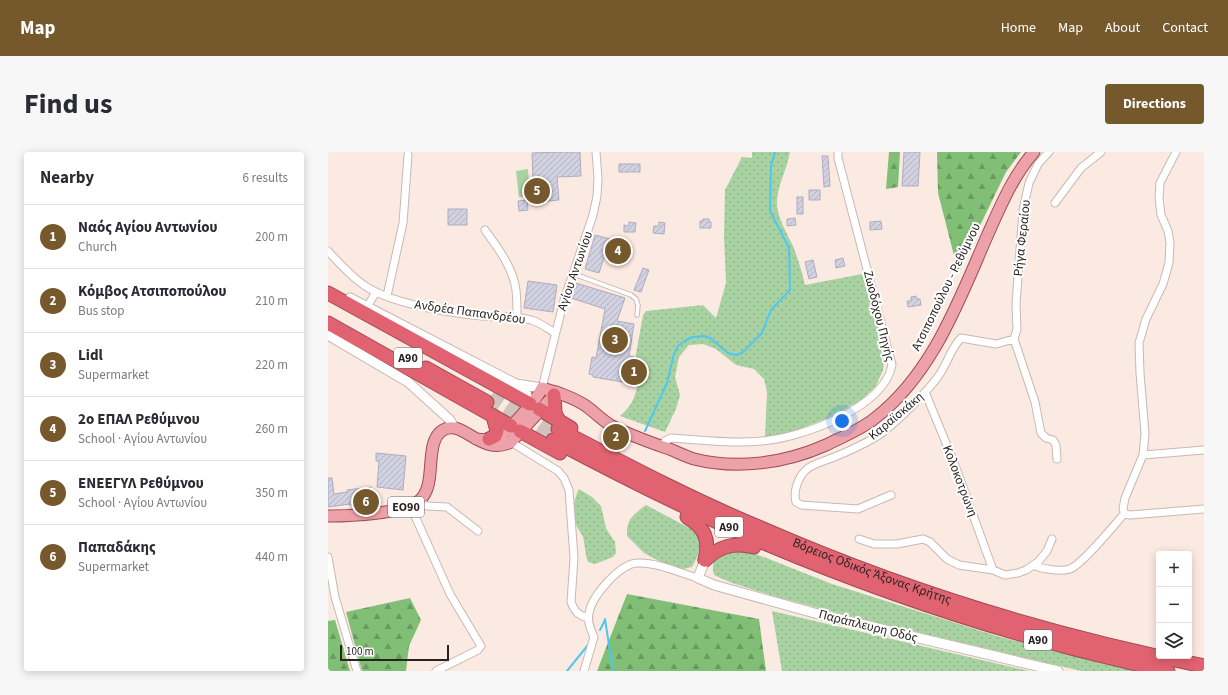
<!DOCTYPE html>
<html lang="en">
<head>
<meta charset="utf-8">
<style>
	body { margin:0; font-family:"Source Sans 3",sans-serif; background:#f7f7f7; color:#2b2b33 }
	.controls { position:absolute; right:12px; bottom:12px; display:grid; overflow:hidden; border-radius:4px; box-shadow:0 2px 10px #0003 }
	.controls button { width:36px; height:36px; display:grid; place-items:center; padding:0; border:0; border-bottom:1px solid #e1e1e2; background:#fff; color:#2b2b33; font:20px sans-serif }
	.scale { position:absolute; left:12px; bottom:10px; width:109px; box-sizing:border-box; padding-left:4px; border:2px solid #2a2421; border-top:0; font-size:11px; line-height:14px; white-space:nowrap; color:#2a2421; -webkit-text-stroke:3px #fff; paint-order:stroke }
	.you { position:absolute; left:514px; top:269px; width:14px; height:14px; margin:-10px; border:3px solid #fff; border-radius:50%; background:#1a73e8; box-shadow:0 0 0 6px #1a73e833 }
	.badge { display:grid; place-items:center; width:26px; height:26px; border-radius:50%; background:#75582c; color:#fff; font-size:13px; font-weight:700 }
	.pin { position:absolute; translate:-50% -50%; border:2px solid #fff; box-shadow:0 1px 4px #0006 }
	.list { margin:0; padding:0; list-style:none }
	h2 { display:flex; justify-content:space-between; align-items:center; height:52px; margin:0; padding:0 16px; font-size:17px }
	h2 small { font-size:13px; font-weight:400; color:#7c7c81 }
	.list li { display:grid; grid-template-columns:26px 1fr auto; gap:12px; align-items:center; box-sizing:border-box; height:64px; padding:0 16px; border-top:1px solid #e1e1e2 }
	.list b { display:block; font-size:15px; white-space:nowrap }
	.list p { margin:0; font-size:13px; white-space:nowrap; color:#7c7c81 }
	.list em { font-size:13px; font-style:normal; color:#7c7c81 }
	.icon { flex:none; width:22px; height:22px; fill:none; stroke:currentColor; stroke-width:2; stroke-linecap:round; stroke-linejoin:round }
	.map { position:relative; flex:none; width:876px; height:519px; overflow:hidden; border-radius:4px }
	header { display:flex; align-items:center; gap:24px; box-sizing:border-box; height:56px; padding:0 20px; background:#75582c; color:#fff }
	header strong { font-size:19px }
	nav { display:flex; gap:22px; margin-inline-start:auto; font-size:14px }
	.intro { display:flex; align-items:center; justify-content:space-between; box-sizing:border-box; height:96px; padding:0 24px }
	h1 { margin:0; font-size:28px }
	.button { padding:10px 18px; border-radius:4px; background:#75582c; color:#fff; font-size:14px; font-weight:700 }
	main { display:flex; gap:24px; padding:0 24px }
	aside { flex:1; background:#fff; border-radius:4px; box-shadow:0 2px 10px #0003 }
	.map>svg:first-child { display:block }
	.grass { fill:url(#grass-dots) }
	.forest { fill:url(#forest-firs) }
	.garden { fill:#a8d2a1 }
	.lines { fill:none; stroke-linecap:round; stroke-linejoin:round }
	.stream { stroke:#4dc8f3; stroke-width:2 }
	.building { fill:url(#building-hatch); stroke:#aeadbd }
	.motorway-tunnel { stroke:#d1c2bb; stroke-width:13; stroke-dasharray:13 6; stroke-linecap:butt }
	.service-casing { stroke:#c9b8b1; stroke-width:5.5 }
	.minor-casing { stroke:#c9b8b1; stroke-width:9 }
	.tertiary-casing { stroke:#c9b8b1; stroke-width:11 }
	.primary-casing { stroke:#a14c54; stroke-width:13 }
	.motorway-casing { stroke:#a14c54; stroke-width:15 }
	.service { stroke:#fff; stroke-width:3.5 }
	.minor { stroke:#fff; stroke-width:7 }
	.tertiary { stroke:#fff; stroke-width:9 }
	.primary { stroke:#eda1a9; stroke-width:11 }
	.motorway { stroke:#e16270; stroke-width:13 }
	.labels { text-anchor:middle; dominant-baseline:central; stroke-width:4; stroke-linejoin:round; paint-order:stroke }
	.shield { fill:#fff; stroke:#6a6664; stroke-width:1 }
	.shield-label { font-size:12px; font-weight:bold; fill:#2a2421 }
	.street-label { font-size:13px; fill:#2a2421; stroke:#fff }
</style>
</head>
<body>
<header>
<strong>Map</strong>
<nav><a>Home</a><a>Map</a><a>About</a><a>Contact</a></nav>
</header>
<div class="intro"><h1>Find us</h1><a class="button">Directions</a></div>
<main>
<aside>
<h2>Nearby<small>6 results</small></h2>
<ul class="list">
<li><span class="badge">1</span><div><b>Ναός Αγίου Αντωνίου</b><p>Church</p></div><em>200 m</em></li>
<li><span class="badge">2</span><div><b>Κόμβος Ατσιποπούλου</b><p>Bus stop</p></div><em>210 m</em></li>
<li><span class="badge">3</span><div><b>Lidl</b><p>Supermarket</p></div><em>220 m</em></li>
<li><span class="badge">4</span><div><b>2ο ΕΠΑΛ Ρεθύμνου</b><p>School · Αγίου Αντωνίου</p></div><em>260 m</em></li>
<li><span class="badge">5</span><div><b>ΕΝΕΕΓΥΛ Ρεθύμνου</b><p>School · Αγίου Αντωνίου</p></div><em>350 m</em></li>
<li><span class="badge">6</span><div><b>Παπαδάκης</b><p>Supermarket</p></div><em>440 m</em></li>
</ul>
</aside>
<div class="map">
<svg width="876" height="519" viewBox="0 0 876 519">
	<defs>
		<pattern id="grass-dots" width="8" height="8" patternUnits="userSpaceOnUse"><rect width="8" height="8" fill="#a8d2a1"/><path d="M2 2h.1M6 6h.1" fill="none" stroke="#91b48a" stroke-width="1.8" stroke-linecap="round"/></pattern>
		<pattern id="forest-firs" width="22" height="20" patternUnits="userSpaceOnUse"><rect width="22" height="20" fill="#80bf75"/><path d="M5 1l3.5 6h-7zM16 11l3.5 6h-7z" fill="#699b60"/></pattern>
		<pattern id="building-hatch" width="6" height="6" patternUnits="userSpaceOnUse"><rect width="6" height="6" fill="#d2d1e1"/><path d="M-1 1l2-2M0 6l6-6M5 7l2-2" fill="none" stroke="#b4b3c1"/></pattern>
	</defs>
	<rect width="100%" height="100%" fill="#fbeae2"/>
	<!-- grass -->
	<path class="grass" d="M 424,0 L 462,0 C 459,18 448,36 449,54 C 451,69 459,81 465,94 C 470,107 474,120 477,133 L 534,122 L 557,202 L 555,218 L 548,234 L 532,249 L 500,266 L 466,279 L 437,286 L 439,240 L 436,227 L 426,217 L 408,213 L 388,197 L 375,192 L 361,193 L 351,205 L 347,225 L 352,243 L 348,257 L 337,280 L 292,264 C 310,250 310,231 312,210 L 307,208 L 315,163 L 318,159 L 375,153 L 388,166 L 398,131 L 396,84 L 397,38 L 414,5 L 424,6 Z
		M 251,337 L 264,345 L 273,354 L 278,376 L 281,381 L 287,390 L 288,401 L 285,405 L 267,412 L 260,410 C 257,402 257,393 255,385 C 253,380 249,376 247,371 C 244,360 246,346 251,337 Z
		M 318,353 L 367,379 L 372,386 L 373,393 L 369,405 L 364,415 L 355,417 L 331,409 L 316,401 L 299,384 C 298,367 305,363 318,353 Z
		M 410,397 L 428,402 L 504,432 L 669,484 L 769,510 L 813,519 L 753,519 L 525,465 L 449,445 L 404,431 L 386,423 C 381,403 395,402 410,397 Z
		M 444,459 L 701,519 L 454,519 Z"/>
	<!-- forest -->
	<path class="forest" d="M 561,0 L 572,0 L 570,35 L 558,37 Z
		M 609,0 L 693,0 L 678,20 L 630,119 L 610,41 Z
		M 299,442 L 431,467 L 438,519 L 269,519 Z
		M 82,446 L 93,468 L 81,494 L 78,519 L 34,519 L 18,460 Z
		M 7,468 L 22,519 L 0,519 L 0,469 Z"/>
	<!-- garden -->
	<path class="garden" d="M 200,17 L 202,44 L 191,45 L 188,19 Z"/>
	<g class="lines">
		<!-- stream -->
		<path class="stream" d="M 317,279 L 339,231 L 346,202 L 350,194 L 358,188 L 365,185 L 376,184 L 382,186 L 400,201 L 408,203 L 414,201 L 434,181 L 443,158 L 462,138 L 461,96 L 442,59 L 443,14 L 447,0
			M 277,467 L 285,519
			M 272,478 L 277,468
			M 239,519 L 260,493"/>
	</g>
	<!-- building -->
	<path class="building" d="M 233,0 L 252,0 L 253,24 L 229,25 L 231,48 L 210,50 L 208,26 L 205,26 L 204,1 Z
		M 576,0 L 592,0 L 590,34 L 574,34 Z
		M 494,4 L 500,4 L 502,34 L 496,35 Z
		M 291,12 L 312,12 L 312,20 L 291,20 Z
		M 481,38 L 492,38 L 492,48 L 481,48 Z
		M 469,45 L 475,45 L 475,62 L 469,62 Z
		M 199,48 L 200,58 L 191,59 L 190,49 Z
		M 120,57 L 139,57 L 139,73 L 120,73 Z
		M 467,66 L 468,73 L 459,74 L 459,67 Z
		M 375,67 L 381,67 L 381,70 L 383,70 L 383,76 L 372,76 L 372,69 L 375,69 Z
		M 553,69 L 554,77 L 542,78 L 542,70 Z
		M 301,70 L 308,71 L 307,80 L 296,80 L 296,73 L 301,74 Z
		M 331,70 L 337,71 L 336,82 L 325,81 L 326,74 L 331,74 Z
		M 267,83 L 282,87 L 271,121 L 257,117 Z
		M 515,106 L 517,114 L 508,116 L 507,108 Z
		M 485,108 L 489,125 L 481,127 L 477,110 Z
		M 315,116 L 321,118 L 313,140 L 306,138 Z
		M 200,129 L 229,133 L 225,160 L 196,156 Z
		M 248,131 L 297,146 L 289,169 L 306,172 L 301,204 L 306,205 L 301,231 L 265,225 L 265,223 L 261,222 L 264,205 L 268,206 L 277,157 L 243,146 Z
		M 588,144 L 589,147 L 592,147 L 593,153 L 580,155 L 579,149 L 583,149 L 583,145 Z
		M 48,301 L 78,304 L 75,338 L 49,335 L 51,309 L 48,309 Z
		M 0,326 L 4,326 L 6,342 L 19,340 L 19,338 L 43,335 L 46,350 L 22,353 L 22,352 L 0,355 Z"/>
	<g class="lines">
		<!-- motorway-tunnel -->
		<path class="motorway-tunnel" d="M 166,239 L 230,277
			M 159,250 L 225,288"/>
		<defs>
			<path id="service" d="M 246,122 L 303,143 L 308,147 L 310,153 L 309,163"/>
			<path id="minor" d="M 848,0 L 832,31 L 831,46 L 833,63 L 840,79 L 842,91 L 841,111 L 835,132 L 818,167 L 811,191 L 812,221 L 817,282 L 815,303 L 797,346 L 795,357 L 797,362 L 802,363 L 876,357
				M 727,51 L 753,16 L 773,0
				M 157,78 C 169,95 185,115 188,138 C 189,147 189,157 189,166
				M 0,99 C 10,110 21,122 33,131 C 58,151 121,161 154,164 C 169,166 187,163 203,168 C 211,170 219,176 227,181
				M 59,144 L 75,71 L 80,3
				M 39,155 L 48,140
				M 686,187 L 707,250 L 713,281 L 718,286 L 725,288 L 728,293 L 729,307
				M 214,236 L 236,148 L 265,63 L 269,44 L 270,26 L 268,0
				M 597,240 L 625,308 L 665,418
				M 183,290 L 230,319 L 236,326 L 241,338 L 246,406 L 243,450 C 247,460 250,463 260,466
				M 334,294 L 337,289 L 343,286 C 373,288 404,292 434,289 C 473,286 556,256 564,213 L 510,6 L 510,0
				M 815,303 L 876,298
				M 563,343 L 530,357 L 473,353 L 468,350 C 465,339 470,325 479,317 C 485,312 496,309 504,306 C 519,300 534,293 548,285 C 565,274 603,237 613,220 C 620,209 624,195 633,186 L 668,192 L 686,187 L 689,177 L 688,152 L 695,58 L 701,31 L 710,12 L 721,0
				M 91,349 L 99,354 L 119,355 L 150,379
				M 82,353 L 122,442 L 153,494 L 150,498 L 108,519
				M 531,387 L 546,392 L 569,392 L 595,387 L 602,390 L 619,407 L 631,413 L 665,418 L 677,423 L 690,421 L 698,418 L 710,410 L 719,399 L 724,387
				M 0,405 L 7,445 L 29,519
				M 705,413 C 713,417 734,420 742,417 C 756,411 785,374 797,361
				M 256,519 L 266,485 C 263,478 259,470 261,461 C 264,444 292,411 310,411 C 328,410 352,421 370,426"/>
			<path id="tertiary" d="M 22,146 L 188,232 C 195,238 201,243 202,252
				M 0,183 L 80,230 L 121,267 L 126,275
				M 188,232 L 214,236
				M 377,408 L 370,426 L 386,433 L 490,462 L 730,519"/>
			<path id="primary" d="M 148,287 C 154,288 161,288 167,287 C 177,284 210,246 214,236 C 228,240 242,244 255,252 C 265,258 273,268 284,274 C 303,284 324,291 344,298 C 351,301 359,305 366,307 C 409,318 458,311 498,293 C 514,285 532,278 546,267 C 605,222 631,148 660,82 C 673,53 685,24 706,0
				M 0,364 C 21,364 77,362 92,348 C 110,332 95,290 115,278 C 135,266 153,305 183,290 L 229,240"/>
			<g id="motorway">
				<path d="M 0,141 L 202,252"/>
				<path d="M 0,171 L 183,274"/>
				<path d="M 98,216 L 159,250"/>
				<path d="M 226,243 L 227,261 L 231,269"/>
				<path d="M 211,257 L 243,276"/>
				<path id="s1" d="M 230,277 C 297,312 363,347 433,376 C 575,438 724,484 876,514"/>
				<path d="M 192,279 L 232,301"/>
				<path d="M 161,287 L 167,284 L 169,279 L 165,264"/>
				<path d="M 225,288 C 291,323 358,357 427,387 C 560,444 698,489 840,519"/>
				<path d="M 359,365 C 377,376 382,387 377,408"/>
				<path d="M 377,408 C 392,394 406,390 426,395"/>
			</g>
		</defs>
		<!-- service casing -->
		<use href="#service" class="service-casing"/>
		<!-- minor casing -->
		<use href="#minor" class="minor-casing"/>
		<!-- tertiary casing -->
		<use href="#tertiary" class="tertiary-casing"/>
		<!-- primary casing -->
		<use href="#primary" class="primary-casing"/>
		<!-- motorway casing -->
		<use href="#motorway" class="motorway-casing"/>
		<!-- service -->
		<use href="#service" class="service"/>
		<!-- minor -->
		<use href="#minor" class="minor"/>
		<!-- tertiary -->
		<use href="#tertiary" class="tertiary"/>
		<!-- primary -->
		<use href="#primary" class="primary"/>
		<!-- motorway -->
		<use href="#motorway" class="motorway"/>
	</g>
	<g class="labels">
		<!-- shield labels -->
		<g class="shield">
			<rect x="66" y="196" width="28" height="20" rx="3"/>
			<rect x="60" y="345" width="36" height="20" rx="3"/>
			<rect x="387" y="365" width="28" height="20" rx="3"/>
			<rect x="696" y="478" width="28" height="20" rx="3"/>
		</g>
		<g class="shield-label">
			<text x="80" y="206">Α90</text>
			<text x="78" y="355">ΕΟ90</text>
			<text x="401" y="375">Α90</text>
			<text x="710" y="488">Α90</text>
		</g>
		<!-- street labels -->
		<g class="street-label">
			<text transform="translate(694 86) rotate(-84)">Ρήγα Φεραίου</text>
			<text transform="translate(247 119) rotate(-71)">Αγίου Αντωνίου</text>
			<text transform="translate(618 135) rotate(-64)">Ατσιποπούλου - Ρεθύμνου</text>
			<text transform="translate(142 160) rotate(8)">Ανδρέα Παπανδρέου</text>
			<text transform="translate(551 164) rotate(76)">Ζωοδόχου Πηγής</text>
			<text transform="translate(568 264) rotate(-40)">Καραϊσκάκη</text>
			<text transform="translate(632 329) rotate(69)">Κολοκοτρώνη</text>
			<text stroke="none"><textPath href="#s1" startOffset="345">Βόρειος Οδικός Άξονας Κρήτης</textPath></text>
			<text transform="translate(540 474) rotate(14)">Παράπλευρη Οδός</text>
		</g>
	</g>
</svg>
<div class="controls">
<button>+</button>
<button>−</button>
<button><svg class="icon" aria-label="layers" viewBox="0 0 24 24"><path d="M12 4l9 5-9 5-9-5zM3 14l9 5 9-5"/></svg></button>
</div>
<div class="scale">100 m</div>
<div class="you"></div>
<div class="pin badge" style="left:306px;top:220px">1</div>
<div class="pin badge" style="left:288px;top:285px">2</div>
<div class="pin badge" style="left:287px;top:188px">3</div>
<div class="pin badge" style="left:290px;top:99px">4</div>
<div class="pin badge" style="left:209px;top:39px">5</div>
<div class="pin badge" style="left:38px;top:350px">6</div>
</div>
</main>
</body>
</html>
